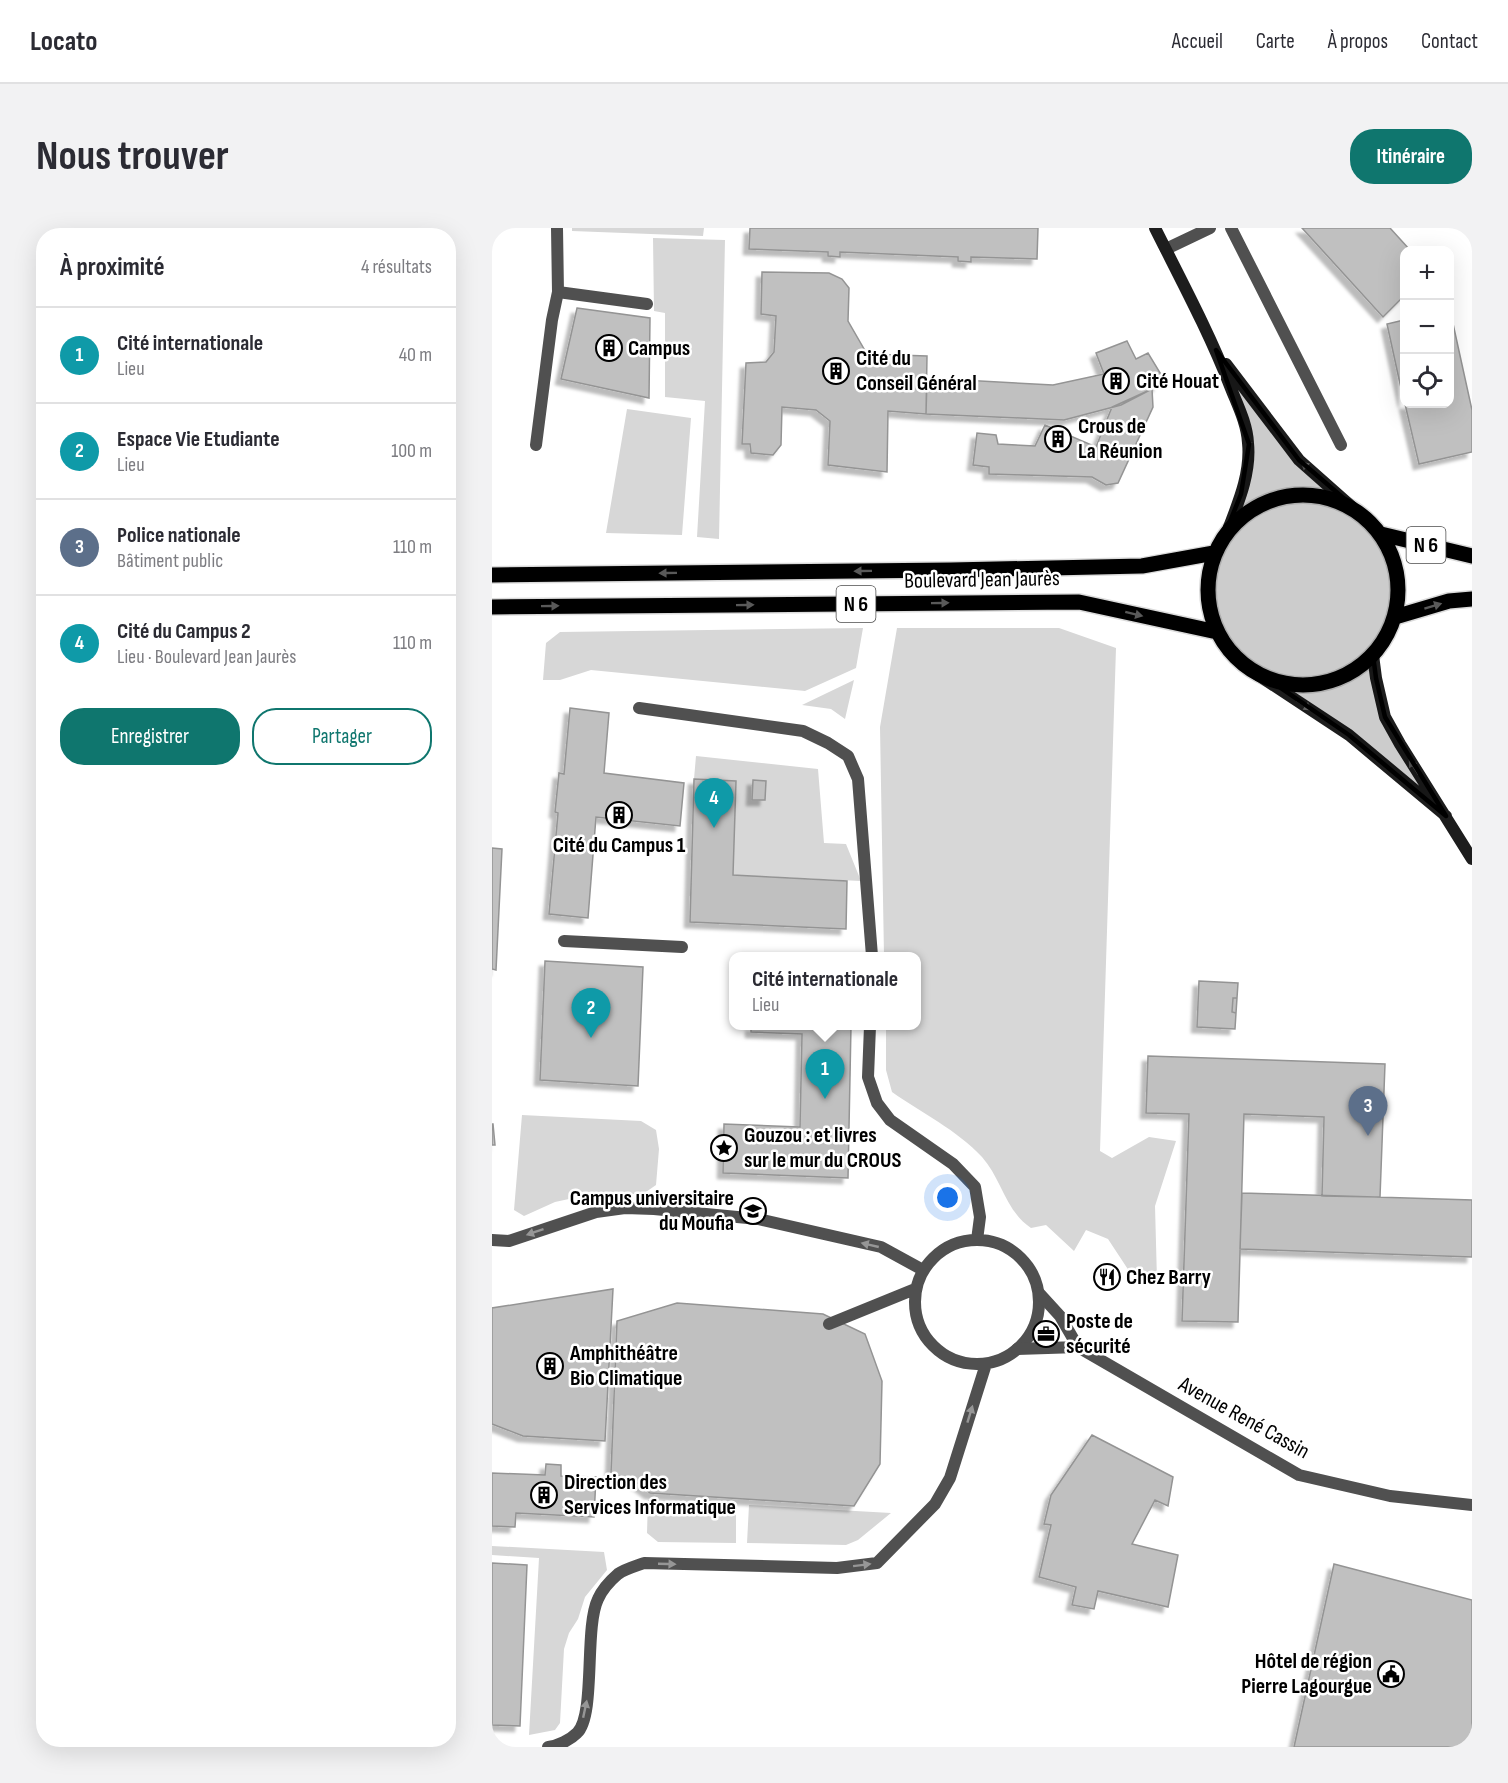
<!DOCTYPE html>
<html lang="fr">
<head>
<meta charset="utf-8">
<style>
	body { margin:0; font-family:"Sofia Sans Condensed",sans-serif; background:#f2f2f3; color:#2b2b33 }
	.controls { position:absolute; right:18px; top:18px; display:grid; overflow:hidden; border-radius:12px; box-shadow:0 6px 24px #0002 }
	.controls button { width:54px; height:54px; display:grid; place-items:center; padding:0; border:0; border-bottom:2px solid #e1e1e2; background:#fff; color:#2b2b33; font:30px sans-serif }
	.you { position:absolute; left:456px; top:970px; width:21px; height:21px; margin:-15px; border:4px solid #fff; border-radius:50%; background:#1a73e8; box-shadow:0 0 0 9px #1a73e833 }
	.badge { display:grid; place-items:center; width:39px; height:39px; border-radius:50%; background:#0f766e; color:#fff; font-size:20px; font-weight:700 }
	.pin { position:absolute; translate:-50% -50px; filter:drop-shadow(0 2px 3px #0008) }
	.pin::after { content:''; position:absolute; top:32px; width:21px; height:18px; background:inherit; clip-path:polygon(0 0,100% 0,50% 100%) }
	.popup { position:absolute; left:237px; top:724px; width:192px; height:78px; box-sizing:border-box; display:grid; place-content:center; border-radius:12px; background:#fff; filter:drop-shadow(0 2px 4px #0005); font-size:20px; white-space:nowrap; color:#7c7c81 }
	.popup b { font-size:22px; color:#2b2b33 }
	.popup::after { content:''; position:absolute; left:50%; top:100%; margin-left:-12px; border:12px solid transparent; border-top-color:#fff }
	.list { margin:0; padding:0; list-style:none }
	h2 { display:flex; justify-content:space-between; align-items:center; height:78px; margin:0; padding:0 24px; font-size:26px }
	h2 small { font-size:20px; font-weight:400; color:#7c7c81 }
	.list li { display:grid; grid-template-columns:39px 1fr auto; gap:18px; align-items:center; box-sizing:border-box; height:96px; padding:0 24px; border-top:2px solid #e1e1e2 }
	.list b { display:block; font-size:22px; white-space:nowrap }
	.list p { margin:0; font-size:20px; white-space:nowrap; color:#7c7c81 }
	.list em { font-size:20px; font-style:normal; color:#7c7c81 }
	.actions { display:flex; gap:12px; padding:18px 24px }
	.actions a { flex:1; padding:14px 0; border:2px solid #0f766e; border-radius:24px; text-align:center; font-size:21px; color:#0f766e }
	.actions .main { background:#0f766e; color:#fff }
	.icon { flex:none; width:33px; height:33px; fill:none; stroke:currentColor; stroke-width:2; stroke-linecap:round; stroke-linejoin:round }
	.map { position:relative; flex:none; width:980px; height:1519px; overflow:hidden; border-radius:24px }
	header { display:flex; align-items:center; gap:36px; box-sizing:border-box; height:84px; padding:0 30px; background:#fff; border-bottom:2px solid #e1e1e2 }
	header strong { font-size:28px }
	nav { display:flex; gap:33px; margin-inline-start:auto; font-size:21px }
	.intro { display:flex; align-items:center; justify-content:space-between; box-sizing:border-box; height:144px; padding:0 36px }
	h1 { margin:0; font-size:42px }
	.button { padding:15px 27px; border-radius:24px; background:#0f766e; color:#fff; font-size:21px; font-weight:700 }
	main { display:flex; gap:36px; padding:0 36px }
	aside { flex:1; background:#fff; border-radius:24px; box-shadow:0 6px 24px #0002 }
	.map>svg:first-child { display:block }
	.green { fill:#d7d7d7 }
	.building { fill:#c0c0c0; stroke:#949494; stroke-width:1.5; filter:url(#shadow) }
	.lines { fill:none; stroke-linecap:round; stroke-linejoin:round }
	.primary-casing { stroke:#dbdbdb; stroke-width:18 }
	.lane { stroke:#505050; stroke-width:12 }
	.street { stroke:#505050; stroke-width:12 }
	.secondary { stroke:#1d1d1d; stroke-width:12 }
	.primary { stroke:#000; stroke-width:15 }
	.oneway { fill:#616161 }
	.oneway2 { fill:#595959 }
	.oneway3 { fill:#969696 }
	.marked { fill:#000; fill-opacity:0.2; stroke:#000; stroke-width:4.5; stroke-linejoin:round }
	.labels { text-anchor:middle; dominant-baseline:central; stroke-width:5; stroke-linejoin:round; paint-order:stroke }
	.shield { fill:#fff; stroke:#4c4c4c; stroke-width:1.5 }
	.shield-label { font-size:21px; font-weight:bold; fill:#000 }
	.poi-label { font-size:22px; font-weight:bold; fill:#000; stroke:#fff; text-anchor:start }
	.street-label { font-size:22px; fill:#000; stroke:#fff }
</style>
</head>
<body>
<header>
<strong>Locato</strong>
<nav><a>Accueil</a><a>Carte</a><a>À propos</a><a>Contact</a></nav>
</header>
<div class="intro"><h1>Nous trouver</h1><a class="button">Itinéraire</a></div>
<main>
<aside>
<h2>À proximité<small>4 résultats</small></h2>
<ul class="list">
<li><span class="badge" style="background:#0f9aa8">1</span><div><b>Cité internationale</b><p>Lieu</p></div><em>40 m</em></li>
<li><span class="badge" style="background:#0f9aa8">2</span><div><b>Espace Vie Etudiante</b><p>Lieu</p></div><em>100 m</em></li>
<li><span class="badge" style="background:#5c6f8a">3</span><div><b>Police nationale</b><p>Bâtiment public</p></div><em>110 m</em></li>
<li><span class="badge" style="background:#0f9aa8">4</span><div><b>Cité du Campus 2</b><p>Lieu · Boulevard Jean Jaurès</p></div><em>110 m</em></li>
</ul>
<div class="actions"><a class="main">Enregistrer</a><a>Partager</a></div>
</aside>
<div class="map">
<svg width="980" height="1519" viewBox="0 0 980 1519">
	<defs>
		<filter id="shadow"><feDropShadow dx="-5.5" dy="5.5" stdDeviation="1.5" flood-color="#0004"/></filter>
	</defs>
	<rect width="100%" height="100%" fill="#fff"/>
	<!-- green -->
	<path class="green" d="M 80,0 L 212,0 L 211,8 L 80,3 Z
		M 161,10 L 233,12 L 227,311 L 205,309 L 213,173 L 173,169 L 173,85 L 162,83 Z
		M 135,181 L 199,190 L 190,307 L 114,305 Z
		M 371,400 L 364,440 L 313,463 L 99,442 L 68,452 L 51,452 L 54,415 L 68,404 Z
		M 405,400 L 567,400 L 624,420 L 608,923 L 620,930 L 657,909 L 684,913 L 663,978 L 665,1052 L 643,1052 L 616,1011 L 594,1002 L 582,1023 L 554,997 L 539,1000 C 514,984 509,950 490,929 C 465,902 430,885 400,864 L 394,842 L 394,798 L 424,798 L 424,728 L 392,728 L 388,499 Z
		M 362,452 L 353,491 L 339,481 L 310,477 Z
		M 204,528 L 326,541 L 332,615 L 354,616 L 369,653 L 241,647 L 244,553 L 202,551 Z
		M 30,887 L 149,893 L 164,902 L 167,921 L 164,957 L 151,966 L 100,966 L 63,974 L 32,988 L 22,982 Z
		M 156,1272 L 244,1276 L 244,1315 L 166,1314 L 155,1305 Z
		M 257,1277 L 399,1285 L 366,1312 L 354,1317 L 255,1315 Z
		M 0,1318 L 112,1324 L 115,1342 L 93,1369 L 86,1391 L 77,1405 L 72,1421 L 68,1495 L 63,1502 L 37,1507 L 47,1330 L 0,1327 Z"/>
	<!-- building -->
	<path class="building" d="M 258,0 L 546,0 L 545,31 L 479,29 L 479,34 L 466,33 L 466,29 L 348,24 L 348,29 L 336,28 L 336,24 L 257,21 Z
		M 810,0 L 898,0 L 918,22 L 912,22 L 912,68 L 891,89 Z
		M 270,44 L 337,45 L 350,51 L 357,60 L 356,93 L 375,126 L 435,128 L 434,186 L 396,183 L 395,244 L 336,237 L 338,193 L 324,182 L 290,179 L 289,217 L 281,227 L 259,225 L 258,216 L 250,216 L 254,135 L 274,134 L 282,124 L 284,88 L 269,86 Z
		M 85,80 L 158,90 L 157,170 L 69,151 Z
		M 958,82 L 980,182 L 980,224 L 927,236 L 913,176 L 958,176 Z
		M 912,92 L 912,174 L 895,96 Z
		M 635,113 L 644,131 L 656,125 L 670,148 L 666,158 L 629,177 L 572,192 L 434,186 L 435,150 L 561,157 L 612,146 L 604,125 Z
		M 660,161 L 661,179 L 626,255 L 614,257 L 600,249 L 497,246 L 497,239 L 481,237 L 485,205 L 504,207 L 506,216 L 543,218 L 553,197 L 604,219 L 620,179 Z
		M 78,480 L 117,485 L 112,545 L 192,555 L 188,598 L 104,589 L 96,690 L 57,686 L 66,585 L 63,584 L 67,545 L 72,546 Z
		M 202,551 L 244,553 L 241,647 L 355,653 L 354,701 L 198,694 Z
		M 261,552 L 274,553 L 273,572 L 260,572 Z
		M 0,620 L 10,621 L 4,742 L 0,741 Z
		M 53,733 L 151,739 L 146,858 L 48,852 Z
		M 707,753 L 746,755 L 745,770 L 741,770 L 740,784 L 744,785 L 743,801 L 705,799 Z
		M 741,770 L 745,770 L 744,785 L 740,784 Z
		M 259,798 L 359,798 L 356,950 L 231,945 L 232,896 L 308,899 L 310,806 L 259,804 Z
		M 656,828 L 893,836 L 888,969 L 830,968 L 832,889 L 752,886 L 746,1094 L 690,1093 L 697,886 L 654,885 Z
		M 1,896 L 3,917 L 0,917 L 0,896 Z
		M 750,965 L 980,972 L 980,1029 L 748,1021 Z
		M 121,1061 L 113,1213 L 31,1208 L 0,1196 L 0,1080 Z
		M 185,1075 L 331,1086 L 373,1106 L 390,1153 L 388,1236 L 362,1278 L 158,1265 L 145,1255 L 119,1245 L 125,1093 Z
		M 555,1097 L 563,1101 L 554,1116 L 546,1111 Z
		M 600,1207 L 681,1249 L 676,1278 L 663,1272 L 640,1316 L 686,1327 L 676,1379 L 606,1363 L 602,1381 L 580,1377 L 584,1359 L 547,1349 L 559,1297 L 552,1296 L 559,1267 Z
		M 54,1236 L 69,1237 L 69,1248 L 104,1249 L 102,1289 L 24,1285 L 23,1299 L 0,1298 L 0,1245 L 53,1247 Z
		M 0,1335 L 35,1337 L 28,1498 L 0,1497 Z
		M 842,1336 L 980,1372 L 980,1519 L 802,1519 Z"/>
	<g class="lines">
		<defs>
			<path id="primary" d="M716 362a95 95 0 1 1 190 0a95 95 0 1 1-190 0Z
				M 889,306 L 980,328
				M 0,347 L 459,342 L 650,338 L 722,325
				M 0,379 L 587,374 L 725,404
				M 903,389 L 957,373 L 980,371"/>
		</defs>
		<!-- primary casing -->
		<use href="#primary" class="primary-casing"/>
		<!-- lane -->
		<path class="lane" d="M 739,0 L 849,217
			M 674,21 L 718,0
			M 66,64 L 155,76
			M 44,217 L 60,92 L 66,64 L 65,0
			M 147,480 L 311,503 L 336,515 L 356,528 L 366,551 L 380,728
			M 72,713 L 190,719
			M 378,798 L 376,849 L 385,875 L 398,892 L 461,936 L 483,959 L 488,989 L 485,1012
			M 0,1012 L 17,1013 L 104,984 L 133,980 L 162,981 L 266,991 L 389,1019 L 431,1042
			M423 1074a62 62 0 1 1 124 0a62 62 0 1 1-124 0Z
			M 337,1096 L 423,1061
			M 56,1519 C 66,1518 78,1512 85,1505 C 104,1487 92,1400 106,1371 C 110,1362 119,1352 126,1346 C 133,1341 144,1338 152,1335 L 345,1340 L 385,1335 L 443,1276 L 458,1250 L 494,1136"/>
		<!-- street -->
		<path class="street" d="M 547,1065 L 568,1088 L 586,1119
			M 586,1119 L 807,1247 L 898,1268 L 980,1277
			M 525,1121 L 586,1119"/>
		<!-- secondary -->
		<path class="secondary" d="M 663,0 C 689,52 717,104 738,158 C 745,176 755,195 756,215 C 759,244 747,273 737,299
			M 734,136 L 807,232 L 860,279
			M 881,427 L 884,450 L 893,489 L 908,516 L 980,631
			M 763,445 L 857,507 L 954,588"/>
		<!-- primary -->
		<use href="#primary" class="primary"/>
	</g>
	<!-- one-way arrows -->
	<defs><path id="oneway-solid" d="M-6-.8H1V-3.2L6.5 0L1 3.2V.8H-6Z" transform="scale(1.5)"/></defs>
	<g class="oneway">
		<use href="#oneway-solid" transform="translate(816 240) rotate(-138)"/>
		<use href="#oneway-solid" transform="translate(812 477) rotate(34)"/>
		<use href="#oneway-solid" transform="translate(922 539) rotate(-123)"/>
	</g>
	<g class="oneway2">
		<use href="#oneway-solid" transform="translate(371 343) rotate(179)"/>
		<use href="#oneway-solid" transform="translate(176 345) rotate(179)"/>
		<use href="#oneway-solid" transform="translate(448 375) rotate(-1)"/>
		<use href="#oneway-solid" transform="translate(253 377) rotate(-1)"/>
		<use href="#oneway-solid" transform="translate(58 378) rotate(-1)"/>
		<use href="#oneway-solid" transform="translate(941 378) rotate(-17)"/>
		<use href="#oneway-solid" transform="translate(642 386) rotate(14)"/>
	</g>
	<g class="oneway3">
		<use href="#oneway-solid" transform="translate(43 1004) rotate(161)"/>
		<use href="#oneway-solid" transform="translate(378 1017) rotate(-167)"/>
		<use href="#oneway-solid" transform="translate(478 1186) rotate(-73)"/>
		<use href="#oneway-solid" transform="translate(175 1336) rotate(2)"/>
		<use href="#oneway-solid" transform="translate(370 1337) rotate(-7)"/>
		<use href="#oneway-solid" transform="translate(93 1481) rotate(-78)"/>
	</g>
	<!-- marked area -->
	<path class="marked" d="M 724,122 L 807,232 L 876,291 L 902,332 L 907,361 L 903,389 L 881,427 L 884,450 L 893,489 L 954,588 L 857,507 L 741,427 L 725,404 L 716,378 L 715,351 L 749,266 L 757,216 Z"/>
	<!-- icons -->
	<defs>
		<symbol id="building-ring" viewBox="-11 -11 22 22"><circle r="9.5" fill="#fff" stroke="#000" stroke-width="1.5"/><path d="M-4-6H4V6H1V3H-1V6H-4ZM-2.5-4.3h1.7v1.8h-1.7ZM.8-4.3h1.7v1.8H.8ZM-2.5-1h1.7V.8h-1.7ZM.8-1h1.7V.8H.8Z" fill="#000"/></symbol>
		<symbol id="sight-ring" viewBox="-11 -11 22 22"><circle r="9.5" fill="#fff" stroke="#000" stroke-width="1.5"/><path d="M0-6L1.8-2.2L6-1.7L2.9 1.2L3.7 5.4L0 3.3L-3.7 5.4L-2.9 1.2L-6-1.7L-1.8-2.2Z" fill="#000"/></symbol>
		<symbol id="university-ring" viewBox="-11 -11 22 22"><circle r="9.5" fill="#fff" stroke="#000" stroke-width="1.5"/><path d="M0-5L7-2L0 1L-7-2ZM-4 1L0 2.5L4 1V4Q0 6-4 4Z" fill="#000"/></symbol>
		<symbol id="restaurant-ring" viewBox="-11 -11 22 22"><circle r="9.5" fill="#fff" stroke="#000" stroke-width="1.5"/><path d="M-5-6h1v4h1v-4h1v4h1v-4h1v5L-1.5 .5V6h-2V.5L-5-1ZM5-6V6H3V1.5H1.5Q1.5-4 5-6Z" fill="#000"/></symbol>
		<symbol id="office-ring" viewBox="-11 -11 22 22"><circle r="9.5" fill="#fff" stroke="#000" stroke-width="1.5"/><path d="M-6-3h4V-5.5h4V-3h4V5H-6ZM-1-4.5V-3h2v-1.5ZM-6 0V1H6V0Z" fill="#000"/></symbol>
		<symbol id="civic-ring" viewBox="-11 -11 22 22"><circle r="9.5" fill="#fff" stroke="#000" stroke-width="1.5"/><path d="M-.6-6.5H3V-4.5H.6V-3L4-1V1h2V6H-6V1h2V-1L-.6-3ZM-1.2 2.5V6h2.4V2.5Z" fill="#000"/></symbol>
	</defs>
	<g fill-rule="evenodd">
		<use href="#building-ring" x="102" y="105" width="30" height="30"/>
		<use href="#building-ring" x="329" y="128" width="30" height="30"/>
		<use href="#building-ring" x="609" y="138" width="30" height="30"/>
		<use href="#building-ring" x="551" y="196" width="30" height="30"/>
		<use href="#building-ring" x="112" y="572" width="30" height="30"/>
		<use href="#sight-ring" x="217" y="905" width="30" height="30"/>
		<use href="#university-ring" x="246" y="968" width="30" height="30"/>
		<use href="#restaurant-ring" x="600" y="1034" width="30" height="30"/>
		<use href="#office-ring" x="539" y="1091" width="30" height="30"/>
		<use href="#building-ring" x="43" y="1123" width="30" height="30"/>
		<use href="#building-ring" x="37" y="1252" width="30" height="30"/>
		<use href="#civic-ring" x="884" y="1431" width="30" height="30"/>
	</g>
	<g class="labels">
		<!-- shield labels -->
		<g class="shield">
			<rect x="914.5" y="299" width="39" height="36" rx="4.5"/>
			<rect x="344.5" y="358" width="39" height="36" rx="4.5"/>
		</g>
		<g class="shield-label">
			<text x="934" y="317">N 6</text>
			<text x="364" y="376">N 6</text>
		</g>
		<!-- poi labels -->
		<g class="poi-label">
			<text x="136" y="120">Campus</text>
			<text x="364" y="130">Cité du<tspan x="364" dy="25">Conseil Général</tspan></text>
			<text x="644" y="153">Cité Houat</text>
			<text x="586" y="198">Crous de<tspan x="586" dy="25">La Réunion</tspan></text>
			<text x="127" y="617" text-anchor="middle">Cité du Campus 1</text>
			<text x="252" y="907">Gouzou : et livres<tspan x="252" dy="25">sur le mur du CROUS</tspan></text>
			<text x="242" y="970" text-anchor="end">Campus universitaire<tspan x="242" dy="25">du Moufia</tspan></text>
			<text x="634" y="1049">Chez Barry</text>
			<text x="574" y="1093">Poste de<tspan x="574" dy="25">sécurité</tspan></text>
			<text x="78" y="1125">Amphithéâtre<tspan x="78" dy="25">Bio Climatique</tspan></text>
			<text x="72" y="1254">Direction des<tspan x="72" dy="25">Services Informatique</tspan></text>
			<text x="880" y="1433" text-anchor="end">Hôtel de région<tspan x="880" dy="25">Pierre Lagourgue</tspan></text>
		</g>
		<!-- street labels -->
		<g class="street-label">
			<text transform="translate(490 352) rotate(-1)">Boulevard Jean Jaurès</text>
			<text transform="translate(752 1190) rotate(29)">Avenue René Cassin</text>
		</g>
	</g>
</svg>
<div class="controls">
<button>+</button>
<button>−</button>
<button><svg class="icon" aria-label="locate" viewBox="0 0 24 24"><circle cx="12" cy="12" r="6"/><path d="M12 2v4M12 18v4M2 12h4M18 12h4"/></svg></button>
</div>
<div class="you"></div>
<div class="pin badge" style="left:333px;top:871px;background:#0f9aa8">1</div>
<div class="popup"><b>Cité internationale</b>Lieu</div>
<div class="pin badge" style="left:99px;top:810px;background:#0f9aa8">2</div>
<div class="pin badge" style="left:876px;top:908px;background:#5c6f8a">3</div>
<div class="pin badge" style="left:222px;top:600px;background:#0f9aa8">4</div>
</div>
</main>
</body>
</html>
